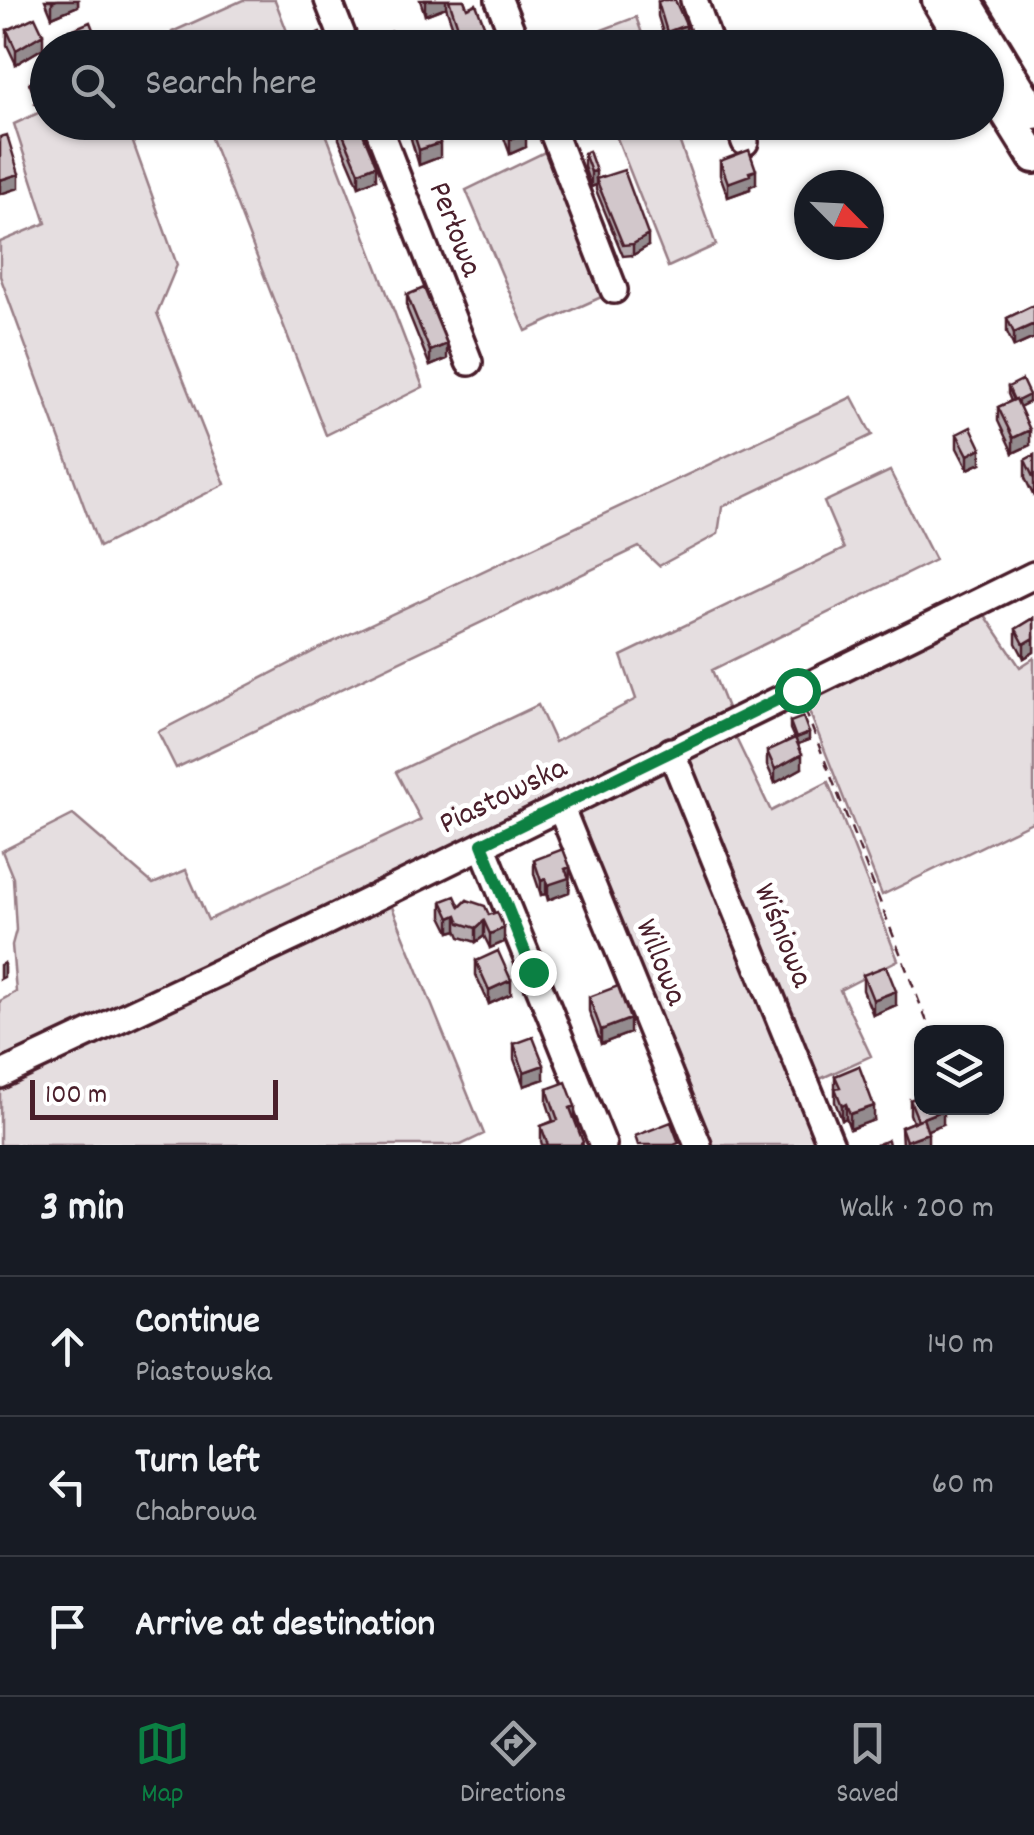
<!DOCTYPE html>
<html lang="en">
<head>
<meta charset="utf-8">
<style>
	body { margin:0; font-family:Dekko,sans-serif; background:#242831; color:#f1f3f6 }
	.controls { position:absolute; right:30px; bottom:30px; display:grid; overflow:hidden; border-radius:20px; box-shadow:0 2px 8px #0004 }
	.controls button { width:90px; height:90px; display:grid; place-items:center; padding:0; border:0; border-bottom:2px solid #363941; background:#171b24; color:#f1f3f6; font:50px sans-serif }
	.compass { position:absolute; left:794px; top:170px; width:90px; height:90px; border-radius:50%; background:#171b24; box-shadow:0 2px 8px #0004; rotate:114deg }
	.scale { position:absolute; left:30px; bottom:25px; width:248px; box-sizing:border-box; padding-left:10px; border:5px solid #4a1f2b; border-top:0; font-size:28px; line-height:35px; white-space:nowrap; color:#4a1f2b; -webkit-text-stroke:8px #fff; paint-order:stroke }
	.stop { position:absolute; width:30px; height:30px; margin:-22px; border:8px solid #0b8043; border-radius:50%; background:#fff }
	.stop.end { background:#0b8043; border-color:#fff; box-shadow:0 2px 10px #0008 }
	.list { margin:0; padding:0; list-style:none }
	h2 { display:flex; justify-content:space-between; align-items:center; height:130px; margin:0; padding:0 40px; font-size:42px }
	h2 small { font-size:32px; font-weight:400; color:#9ea1a6 }
	.list li { display:grid; grid-template-columns:65px 1fr auto; gap:30px; align-items:center; box-sizing:border-box; height:140px; padding:0 40px; border-top:2px solid #363941 }
	.list b { display:block; font-size:38px; white-space:nowrap }
	.list p { margin:0; font-size:32px; white-space:nowrap; color:#9ea1a6 }
	.list em { font-size:32px; font-style:normal; color:#9ea1a6 }
	.icon { flex:none; width:55px; height:55px; fill:none; stroke:currentColor; stroke-width:2; stroke-linecap:round; stroke-linejoin:round }
	.map { position:relative; flex:none; width:1034px; height:1145px; overflow:hidden }
	.search { position:absolute; background:#171b24; box-shadow:0 2px 8px #0004; left:30px; right:30px; top:30px; height:110px; display:flex; align-items:center; gap:25px; box-sizing:border-box; padding:0 35px; border-radius:55px; color:#9ea1a6; font-size:38px }
	.sheet { height:550px; background:#171b24 }
	nav { display:flex; justify-content:space-around; align-items:center; box-sizing:border-box; height:140px; border-top:2px solid #363941; background:#171b24; font-size:28px; color:#9ea1a6 }
	nav a { display:grid; justify-items:center; gap:5px }
	nav .on { color:#0b8043 }
	.map>svg:first-child { display:block }
	.green { fill:#e5dee0; stroke:#987e86; stroke-width:2.5 }
	.lines { fill:none; stroke-linecap:round; stroke-linejoin:round }
	.minor-casing { stroke:#4a1f2b; stroke-width:32 }
	.major-casing { stroke:#4a1f2b; stroke-width:38 }
	.path { stroke:#4a1f2b; stroke-width:2.5; stroke-dasharray:10 8; stroke-linecap:butt }
	.minor { stroke:#fff; stroke-width:25 }
	.major { stroke:#fff; stroke-width:30 }
	.wall { fill:#b5abaf; stroke:#4a1f2b; stroke-width:2.5 }
	.shaded-wall { fill:#938b8e; stroke:#4a1f2b; stroke-width:2.5 }
	.building { fill:#d2c7cb; stroke:#4a1f2b; stroke-width:2.5 }
	.route { stroke:#0b8043; stroke-width:12 }
	.labels { text-anchor:middle; dominant-baseline:central; stroke-width:10; stroke-linejoin:round; paint-order:stroke }
	.street-label { font-size:32px; fill:#4a1f2b; stroke:#fff }
</style>
</head>
<body>
<div class="map">
<svg width="1034" height="1145" viewBox="0 0 1034 1145">
	<rect width="100%" height="100%" fill="#fff"/>
	<filter id="ink" filterUnits="userSpaceOnUse"><feTurbulence type="fractalNoise" baseFrequency=".01" numOctaves="2"/><feDisplacementMap in="SourceGraphic" scale="20" xChannelSelector="R" yChannelSelector="G"/><feConvolveMatrix kernelMatrix="1 2 1 2 8 2 1 2 1" color-interpolation-filters="sRGB"/></filter>
	<g filter="url(#ink)">
		<!-- green -->
		<path class="green" d="M 243,0 L 275,0 L 293,47 L 177,47 L 172,32 Z
			M 636,17 L 647,47 L 585,47 L 583,37 Z
			M 47,109 L 48,122 L 126,123 L 177,265 L 157,313 L 225,484 L 99,547 L 0,276 L 0,242 L 46,223 L 14,124 Z
			M 205,123 L 322,123 L 423,387 L 326,435 Z
			M 611,123 L 673,123 L 716,245 L 668,267 Z
			M 551,149 L 608,294 L 526,331 L 466,190 Z
			M 852,397 L 872,435 L 722,507 L 718,534 L 659,566 L 639,547 L 176,768 L 158,732 L 326,645 Z
			M 890,471 L 935,560 L 712,670 L 731,718 L 0,1071 L 0,1001 L 16,992 L 12,945 L 16,930 L 13,878 L 2,851 L 73,815 L 153,884 L 186,870 L 208,920 L 421,820 L 396,772 L 538,705 L 555,742 L 636,699 L 621,656 L 844,549 L 824,502 Z
			M 979,606 L 1020,667 L 1034,658 L 1034,821 L 882,895 L 802,693 Z
			M 731,728 L 771,811 L 828,782 L 898,960 L 840,990 L 871,1056 L 811,1083 L 677,753 Z
			M 669,756 L 827,1145 L 703,1145 L 565,808 Z
			M 388,897 L 484,1134 L 461,1145 L 0,1145 L 0,1082 Z"/>
		<g class="lines">
			<defs>
				<path id="minor" d="M 328,0 L 347,48
					M 499,0 L 518,48
					M 694,0 L 711,48
					M 376,122 L 469,362
					M 549,122 L 614,290
					M 738,122 L 745,142
					M 671,751 L 831,1145
					M 560,806 L 698,1145
					M 482,845 L 603,1145
					M 0,1075 L 305,932 L 1034,575"/>
				<path id="major" d="M 938,0 L 967,48
					M 965,0 L 1034,113
					M 986,80 L 1034,157"/>
			</defs>
			<!-- minor casing -->
			<use href="#minor" class="minor-casing"/>
			<!-- major casing -->
			<use href="#major" class="major-casing"/>
			<!-- path -->
			<path class="path" d="M 805,710 L 931,1032"/>
			<!-- minor -->
			<use href="#minor" class="minor"/>
			<!-- major -->
			<use href="#major" class="major"/>
		</g>
		<!-- wall -->
		<path class="wall" d="M 45,0 L 78,0 L 78,6 L 52,17 Z
			M 420,0 L 464,0 L 467,8 L 493,48 L 460,48 L 446,7 L 425,15 Z
			M 658,2 L 686,39 L 667,46 L 658,16 Z
			M 7,30 L 43,48 L 16,64 L 7,45 Z
			M 408,122 L 433,122 L 440,157 L 419,165 L 408,129 Z
			M 500,122 L 522,122 L 526,147 L 510,154 L 500,127 Z
			M 339,125 L 376,179 L 359,186 L 339,139 Z
			M 584,153 L 596,178 L 648,246 L 633,255 L 623,256 L 596,190 L 596,185 L 591,187 L 584,167 Z
			M 720,161 L 756,184 L 750,186 L 750,189 L 728,197 L 720,175 Z
			M 407,295 L 447,359 L 430,366 L 407,309 Z
			M 1034,305 L 1034,338 L 1014,347 L 1007,332 L 1007,318 Z
			M 1008,387 L 1029,402 L 1019,407 L 1030,445 L 1013,453 L 998,421 L 998,407 L 1011,401 L 1008,394 Z
			M 957,434 L 981,463 L 968,469 L 957,448 Z
			M 1034,455 L 1034,497 L 1025,478 L 1025,460 Z
			M 1034,618 L 1034,652 L 1024,658 L 1016,643 L 1016,629 Z
			M 790,722 L 809,740 L 798,744 L 802,768 L 775,783 L 767,765 L 767,751 L 794,738 L 790,729 Z
			M 534,860 L 570,882 L 569,892 L 548,900 L 546,894 L 541,895 L 534,874 Z
			M 467,900 L 504,942 L 490,948 L 484,936 L 476,942 L 460,937 L 457,930 L 450,932 L 442,916 L 442,901 L 460,907 Z
			M 476,961 L 511,994 L 489,1004 L 476,975 Z
			M 863,975 L 896,1005 L 873,1015 L 863,990 Z
			M 589,997 L 630,1033 L 601,1044 L 589,1011 Z
			M 514,1044 L 544,1079 L 524,1086 L 514,1059 Z
			M 835,1076 L 874,1120 L 850,1129 L 846,1118 L 842,1120 L 835,1102 Z
			M 547,1089 L 575,1120 L 583,1145 L 542,1145 L 541,1141 L 541,1126 L 553,1121 L 547,1103 Z
			M 910,1100 L 943,1124 L 927,1130 L 928,1145 L 902,1145 L 901,1127 L 913,1122 L 910,1114 Z"/>
		<!-- shaded-wall -->
		<path class="shaded-wall" d="M 57,0 L 78,0 L 78,6 L 52,17 L 52,2 Z
			M 425,0 L 446,0 L 446,7 L 425,15 Z
			M 686,25 L 686,39 L 667,46 L 667,32 Z
			M 43,34 L 43,48 L 16,64 L 16,50 Z
			M 466,34 L 466,48 L 461,48 L 461,36 Z
			M 96,37 L 96,48 L 72,48 Z
			M 48,90 L 48,97 L 35,103 L 35,96 Z
			M 578,122 L 594,122 L 594,129 L 578,135 Z
			M 526,133 L 526,147 L 510,154 L 510,139 Z
			M 440,143 L 440,157 L 419,165 L 419,150 Z
			M 376,165 L 376,179 L 359,186 L 359,172 Z
			M 756,170 L 756,184 L 750,186 L 750,189 L 728,197 L 728,183 Z
			M 596,171 L 596,185 L 591,187 L 591,172 Z
			M 19,174 L 19,188 L 0,194 L 0,180 Z
			M 648,235 L 648,246 L 633,255 L 633,244 Z
			M 1034,324 L 1034,338 L 1014,347 L 1014,333 Z
			M 447,344 L 447,359 L 430,366 L 430,351 Z
			M 1029,395 L 1029,402 L 1015,409 L 1015,402 Z
			M 1030,430 L 1030,445 L 1013,453 L 1013,438 Z
			M 981,448 L 981,463 L 968,469 L 968,455 Z
			M 1034,638 L 1034,652 L 1024,658 L 1024,644 Z
			M 809,733 L 809,740 L 796,745 L 796,738 Z
			M 802,754 L 802,768 L 775,783 L 775,769 Z
			M 570,867 L 569,892 L 548,900 L 548,885 L 565,869 Z
			M 546,879 L 546,894 L 541,895 L 541,881 Z
			M 457,915 L 457,930 L 450,932 L 450,918 Z
			M 484,921 L 484,936 L 476,942 L 476,928 Z
			M 504,928 L 504,942 L 490,948 L 490,934 Z
			M 4,963 L 4,977 L 0,979 L 0,965 Z
			M 511,980 L 511,994 L 489,1004 L 489,990 Z
			M 896,991 L 896,1005 L 873,1015 L 873,1000 Z
			M 630,1019 L 630,1033 L 601,1044 L 601,1030 Z
			M 544,1065 L 544,1079 L 524,1086 L 524,1072 Z
			M 846,1104 L 846,1118 L 842,1120 L 842,1106 Z
			M 575,1106 L 575,1120 L 570,1122 L 570,1108 Z
			M 874,1106 L 874,1120 L 850,1129 L 850,1114 Z
			M 943,1110 L 943,1124 L 918,1134 L 918,1120 Z
			M 928,1133 L 928,1145 L 906,1145 L 906,1141 Z"/>
		<!-- building -->
		<path class="building" d="M 449,0 L 464,0 L 467,8 L 476,4 L 493,48 L 474,48 L 472,42 L 469,43 L 466,34 L 461,36 Z
			M 662,0 L 675,0 L 686,25 L 667,32 L 658,2 Z
			M 35,17 L 43,34 L 16,50 L 7,30 Z
			M 90,22 L 96,37 L 72,48 L 68,48 L 62,34 Z
			M 393,31 L 398,48 L 376,48 L 373,38 Z
			M 320,33 L 327,48 L 307,48 L 304,40 Z
			M 46,76 L 48,90 L 35,96 L 29,83 Z
			M 345,122 L 358,122 L 376,165 L 359,172 L 339,125 Z
			M 410,122 L 433,122 L 440,143 L 419,150 Z
			M 503,122 L 522,122 L 526,133 L 510,139 Z
			M 7,135 L 19,174 L 0,180 L 0,137 Z
			M 749,150 L 756,170 L 749,172 L 750,175 L 728,183 L 720,161 Z
			M 589,151 L 596,171 L 591,172 L 584,153 Z
			M 624,170 L 648,235 L 633,244 L 623,245 L 596,179 Z
			M 424,288 L 447,344 L 430,351 L 407,295 Z
			M 1034,305 L 1034,324 L 1014,333 L 1007,318 Z
			M 1022,380 L 1029,395 L 1017,401 L 1016,399 L 1014,400 L 1008,387 Z
			M 1016,399 L 1030,430 L 1013,438 L 998,407 Z
			M 971,427 L 981,448 L 968,455 L 957,434 Z
			M 1034,455 L 1034,479 L 1025,460 Z
			M 1034,618 L 1034,638 L 1024,644 L 1016,629 Z
			M 803,717 L 809,733 L 796,738 L 790,722 Z
			M 795,738 L 802,754 L 775,769 L 767,751 Z
			M 563,849 L 570,867 L 565,869 L 569,878 L 548,885 L 546,879 L 541,881 L 534,860 Z
			M 455,896 L 460,907 L 467,900 L 485,906 L 489,915 L 497,912 L 504,928 L 490,934 L 484,921 L 476,928 L 460,923 L 457,915 L 450,918 L 442,901 Z
			M 498,951 L 511,980 L 489,990 L 476,961 Z
			M 886,966 L 896,991 L 873,1000 L 863,975 Z
			M 618,986 L 630,1019 L 601,1030 L 589,997 Z
			M 533,1037 L 544,1065 L 524,1072 L 514,1044 Z
			M 859,1066 L 874,1106 L 850,1114 L 846,1104 L 842,1106 L 835,1088 L 840,1087 L 835,1076 Z
			M 566,1082 L 575,1106 L 570,1108 L 583,1142 L 580,1145 L 548,1145 L 541,1126 L 558,1120 L 547,1089 Z
			M 921,1090 L 922,1108 L 942,1108 L 943,1110 L 918,1120 L 910,1100 L 919,1096 Z
			M 923,1118 L 928,1133 L 906,1141 L 901,1127 Z
			M 671,1122 L 679,1143 L 674,1145 L 638,1145 L 635,1136 Z
			M 888,1140 L 889,1145 L 876,1145 Z"/>
	</g>
	<g class="lines" filter="url(#ink)">
		<!-- route -->
		<path class="route" d="M 533,972 L 482,844 L 797,690"/>
	</g>
	<g class="labels">
		<!-- street labels -->
		<g class="street-label">
			<text transform="translate(453 230) rotate(69)">Perłowa</text>
			<text transform="translate(504 798) rotate(-26)">Piastowska</text>
			<text transform="translate(781 936) rotate(68)">Wiśniowa</text>
			<text transform="translate(659 963) rotate(68)">Willowa</text>
		</g>
	</g>
</svg>
<div class="controls">
<button><svg class="icon" aria-label="layers" viewBox="0 0 24 24"><path d="M12 4l9 5-9 5-9-5zM3 14l9 5 9-5"/></svg></button>
</div>
<svg class="compass" viewBox="-18 -18 36 36"><path d="M0-13l5 13h-10z" fill="#e53935"/><path d="M0 13l5-13h-10z" fill="#9ea1a6"/></svg>
<div class="scale">100 m</div>
<div class="stop" style="left:797px;top:690px"></div>
<div class="stop end" style="left:533px;top:972px"></div>
<div class="search"><svg class="icon" aria-label="search" viewBox="0 0 24 24"><circle cx="10" cy="10" r="6"/><path d="M15 15l6 6"/></svg>Search here</div>
</div>
<section class="sheet">
<h2>3 min<small>Walk · 200 m</small></h2>
<ul class="list">
<li><svg class="icon" aria-label="ahead" viewBox="0 0 24 24"><path d="M12 20V5M6 11l6-6 6 6"/></svg><div><b>Continue</b><p>Piastowska</p></div><em>140 m</em></li>
<li><svg class="icon" aria-label="left" viewBox="0 0 24 24"><path d="M17 20v-9H6M10 6l-5 5 5 5"/></svg><div><b>Turn left</b><p>Chabrowa</p></div><em>60 m</em></li>
<li><svg class="icon" aria-label="arrive" viewBox="0 0 24 24"><path d="M6 21V4h12l-3 4 3 4H6"/></svg><div><b>Arrive at destination</b></div></li>
</ul>
</section>
<nav>
<a class="on"><svg class="icon" aria-label="map" viewBox="0 0 24 24"><path d="M3 6l6-2 6 2 6-2v14l-6 2-6-2-6 2zM9 4v14M15 6v14"/></svg>Map</a>
<a><svg class="icon" aria-label="directions" viewBox="0 0 24 24"><path d="M12 3l9 9-9 9-9-9zM9 14v-3h6M13 9l2 2-2 2"/></svg>Directions</a>
<a><svg class="icon" aria-label="saved" viewBox="0 0 24 24"><path d="M7 4h10v16l-5-4-5 4z"/></svg>Saved</a>
</nav>
</body>
</html>
